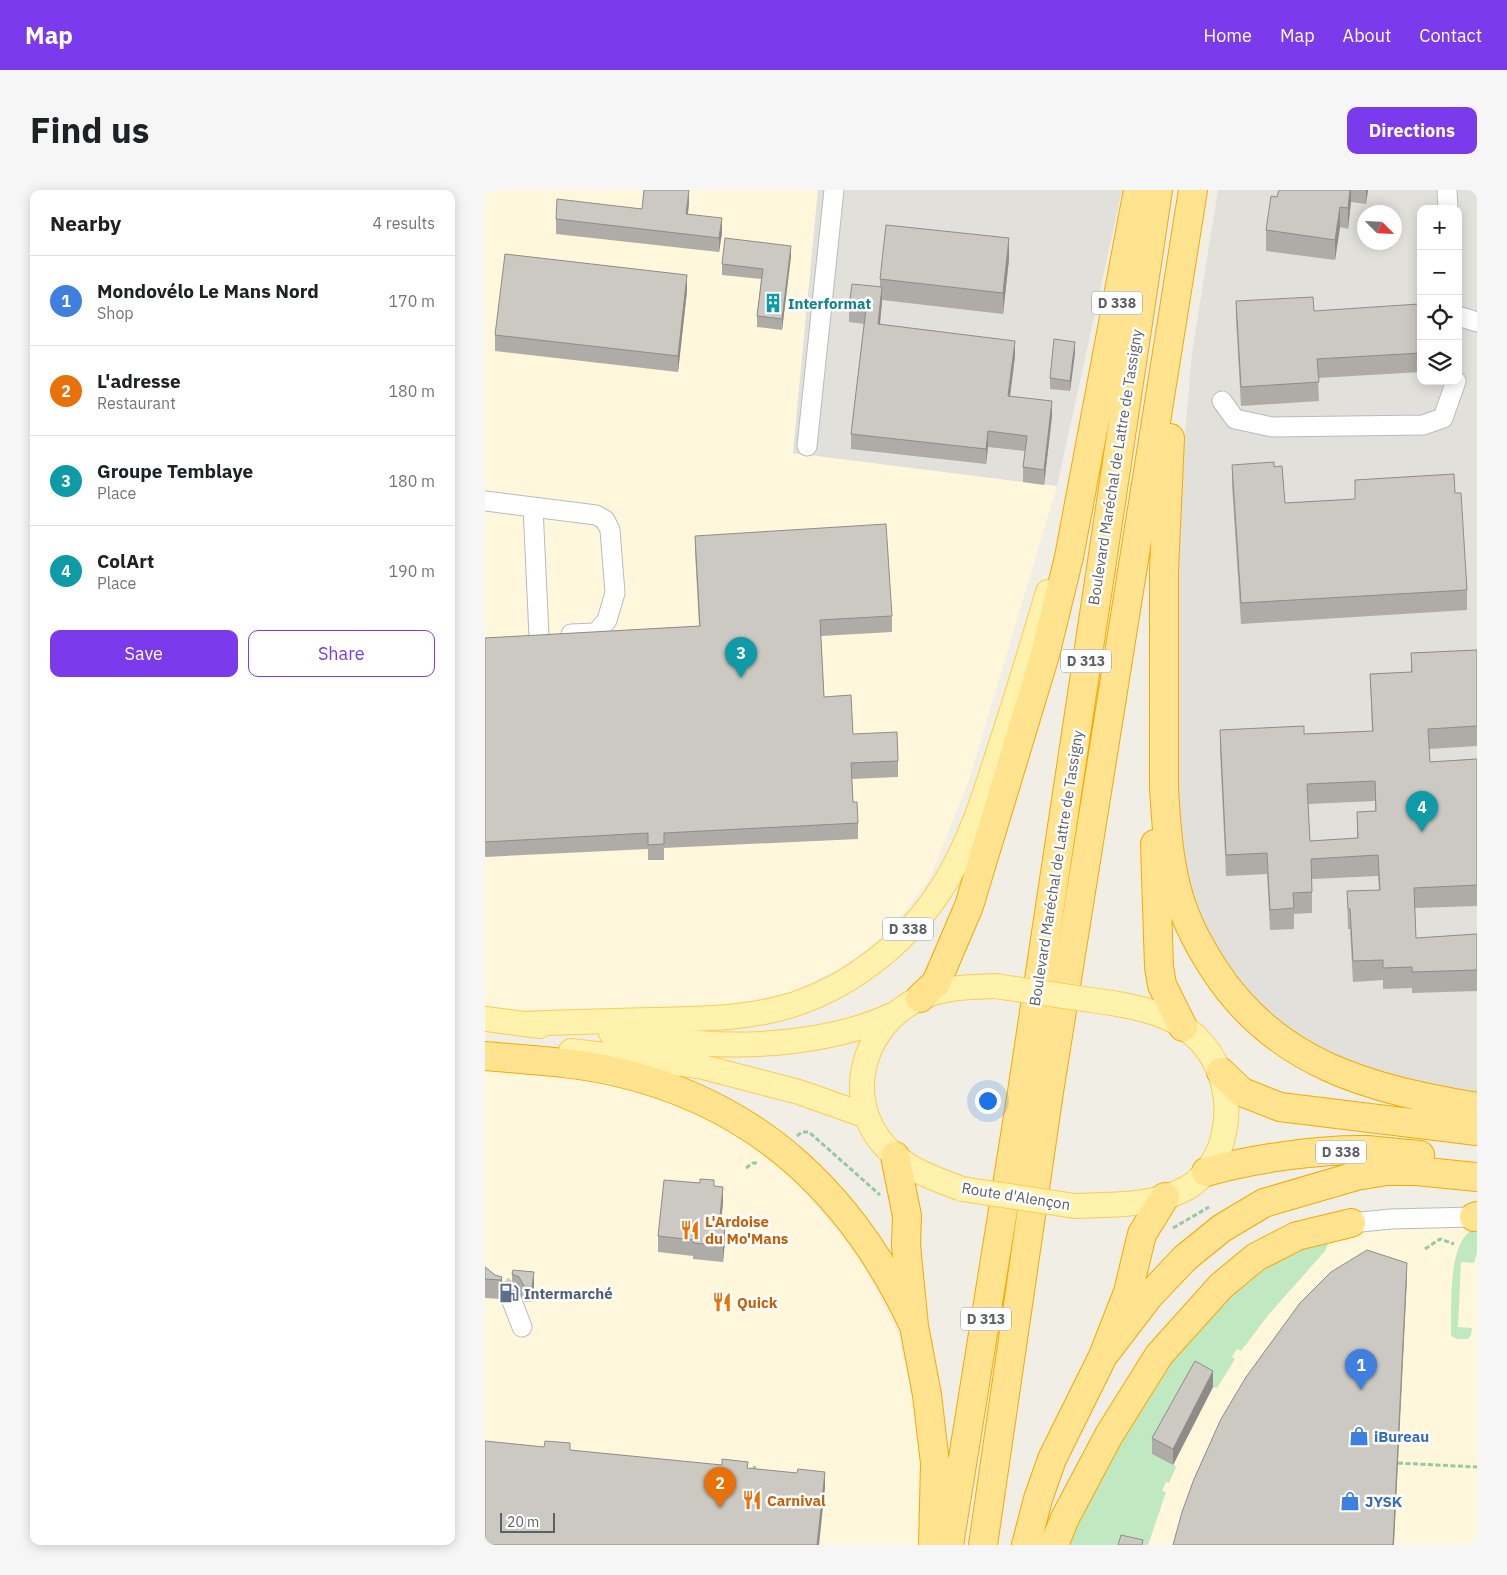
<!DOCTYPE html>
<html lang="en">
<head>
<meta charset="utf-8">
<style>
	body { margin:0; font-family:"IBM Plex Sans",sans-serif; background:#f6f6f6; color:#202124 }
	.controls { position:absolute; right:15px; top:15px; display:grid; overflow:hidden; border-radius:10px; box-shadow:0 2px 12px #0003 }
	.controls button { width:45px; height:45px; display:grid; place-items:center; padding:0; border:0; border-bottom:1px solid #e0e0e0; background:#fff; color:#202124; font:25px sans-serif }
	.compass { position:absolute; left:872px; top:15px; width:45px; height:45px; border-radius:50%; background:#fff; box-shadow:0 2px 12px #0003; rotate:114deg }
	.scale { position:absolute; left:15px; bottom:12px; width:55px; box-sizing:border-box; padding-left:5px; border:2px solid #5d6167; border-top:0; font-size:14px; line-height:18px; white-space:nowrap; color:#5d6167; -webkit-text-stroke:4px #fff; paint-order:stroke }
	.you { position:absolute; left:502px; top:910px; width:18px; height:18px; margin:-12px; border:4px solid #fff; border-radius:50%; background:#1a73e8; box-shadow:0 0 0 8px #1a73e833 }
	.badge { display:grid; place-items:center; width:32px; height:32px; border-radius:50%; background:#7c3aed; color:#fff; font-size:16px; font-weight:700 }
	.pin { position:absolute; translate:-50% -41px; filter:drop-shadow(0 1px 2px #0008) }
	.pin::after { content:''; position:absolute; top:26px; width:18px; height:15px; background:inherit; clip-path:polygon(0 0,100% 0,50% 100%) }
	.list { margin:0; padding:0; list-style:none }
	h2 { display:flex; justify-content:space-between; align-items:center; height:65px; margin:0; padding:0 20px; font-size:21px }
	h2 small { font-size:16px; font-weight:400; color:#757577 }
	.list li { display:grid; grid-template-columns:32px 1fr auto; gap:15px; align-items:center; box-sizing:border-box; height:90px; padding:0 20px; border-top:1px solid #e0e0e0 }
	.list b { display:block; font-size:19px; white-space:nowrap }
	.list p { margin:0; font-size:16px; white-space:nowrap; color:#757577 }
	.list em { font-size:16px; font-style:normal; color:#757577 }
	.actions { display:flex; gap:10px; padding:15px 20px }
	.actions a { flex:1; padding:11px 0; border:1px solid #7c3aed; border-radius:10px; text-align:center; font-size:18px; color:#7c3aed }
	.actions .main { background:#7c3aed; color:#fff }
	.icon { flex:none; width:28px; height:28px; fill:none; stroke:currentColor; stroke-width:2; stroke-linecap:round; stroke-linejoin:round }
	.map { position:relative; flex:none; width:992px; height:1355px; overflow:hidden; border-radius:10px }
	header { display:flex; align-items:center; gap:30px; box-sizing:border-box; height:70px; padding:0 25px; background:#7c3aed; color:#fff }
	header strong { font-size:24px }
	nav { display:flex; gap:28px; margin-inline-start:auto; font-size:18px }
	.intro { display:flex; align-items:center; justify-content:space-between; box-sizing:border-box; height:120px; padding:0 30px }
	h1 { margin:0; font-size:35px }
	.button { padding:12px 22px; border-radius:10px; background:#7c3aed; color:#fff; font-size:18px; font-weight:700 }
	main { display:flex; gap:30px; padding:0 30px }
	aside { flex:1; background:#fff; border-radius:10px; box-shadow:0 2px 12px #0003 }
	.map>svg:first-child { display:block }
	.commercial { fill:#fff7dc }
	.industrial { fill:#e1e0da; fill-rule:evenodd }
	.green { fill:#c0e9c1 }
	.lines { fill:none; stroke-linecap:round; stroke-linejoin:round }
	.minor-tunnel { stroke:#cbcbc6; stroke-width:19; stroke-dasharray:19 9; stroke-linecap:butt }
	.minor-casing { stroke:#b8bbc0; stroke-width:21 }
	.major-casing { stroke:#fbcd53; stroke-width:26 }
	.highway-casing { stroke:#f6aa00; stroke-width:30 }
	.path { stroke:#97c8a6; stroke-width:3; stroke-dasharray:5 2.5; stroke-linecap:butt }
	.minor { stroke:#fff; stroke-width:19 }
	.major { stroke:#fff2ac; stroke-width:24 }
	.highway { stroke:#ffe38e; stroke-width:28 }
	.major-bridge-casing { stroke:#fbcd53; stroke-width:26; stroke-linecap:butt }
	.major-bridge { stroke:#fff2ac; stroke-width:24 }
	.wall { fill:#afaca7; fill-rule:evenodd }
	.shaded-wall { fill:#8f8c88 }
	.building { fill:#ccc8c2; stroke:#8f8c88; fill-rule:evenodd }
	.labels { text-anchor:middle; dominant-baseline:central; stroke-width:5; stroke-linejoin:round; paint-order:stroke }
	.shield { fill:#fff; stroke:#8e9095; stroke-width:1 }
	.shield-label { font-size:14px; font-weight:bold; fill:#5d6167 }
	.culture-label { font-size:15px; font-weight:bold; fill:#0d838f; stroke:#fff; text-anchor:start }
	.street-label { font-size:15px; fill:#5d6167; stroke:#fff }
	.food-label { font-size:15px; font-weight:bold; fill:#c56008; stroke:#fff; text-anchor:start }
	.service-label { font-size:15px; font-weight:bold; fill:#4e5e75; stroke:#fff; text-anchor:start }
	.shop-label { font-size:15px; font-weight:bold; fill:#366cbe; stroke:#fff; text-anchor:start }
</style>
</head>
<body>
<header>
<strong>Map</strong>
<nav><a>Home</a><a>Map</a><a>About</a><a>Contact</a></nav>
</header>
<div class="intro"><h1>Find us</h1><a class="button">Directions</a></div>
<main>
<aside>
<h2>Nearby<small>4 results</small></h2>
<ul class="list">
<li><span class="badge" style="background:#3f7fe0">1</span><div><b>Mondovélo Le Mans Nord</b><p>Shop</p></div><em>170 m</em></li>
<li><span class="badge" style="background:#e8710a">2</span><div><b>L'adresse</b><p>Restaurant</p></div><em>180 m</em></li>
<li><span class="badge" style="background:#0f9aa8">3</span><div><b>Groupe Temblaye</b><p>Place</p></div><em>180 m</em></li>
<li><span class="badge" style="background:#0f9aa8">4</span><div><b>ColArt</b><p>Place</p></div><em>190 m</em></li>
</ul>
<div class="actions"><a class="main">Save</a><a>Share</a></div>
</aside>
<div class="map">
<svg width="992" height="1355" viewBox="0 0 992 1355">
	<rect width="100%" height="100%" fill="#f0eee5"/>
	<!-- commercial -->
	<path class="commercial" d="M 0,0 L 333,0 L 308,263 L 572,296 L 484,590 L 445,688 L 402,745 L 354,779 L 307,802 L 235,817 L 43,822 L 0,818 Z
		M 0,870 L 148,891 L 235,929 L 295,974 L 373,1065 L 413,1144 L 424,1192 L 439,1280 L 438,1355 L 0,1355 Z
		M 992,1027 L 992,1355 L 663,1355 L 681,1303 L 671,1299 L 675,1289 L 684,1293 L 691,1276 L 667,1264 L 710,1187 L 732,1198 L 750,1170 L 742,1164 L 747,1155 L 756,1161 L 784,1124 L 840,1061 L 845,1051 L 866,1033 Z"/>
	<!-- industrial -->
	<path class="industrial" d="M 333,0 L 637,0 L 572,296 L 308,263 Z
		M 733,0 L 992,0 L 992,903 L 882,882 L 771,824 L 716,746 L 695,652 L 689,371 L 707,163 ZM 936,19 L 973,19 L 973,191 L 936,191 ZM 879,22 L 909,22 L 909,52 L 879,52 Z"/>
	<!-- green -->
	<path class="green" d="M 992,1038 L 992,1063 L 989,1073 L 976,1072 L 973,1137 L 987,1138 L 986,1145 L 983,1149 L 972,1149 L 966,1146 C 967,1120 961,1046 992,1038 Z
		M 845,1050 L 840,1061 L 784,1124 L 756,1161 L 752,1159 L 747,1167 L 750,1169 L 732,1198 L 728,1197 L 688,1274 L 691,1277 L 684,1293 L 681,1292 L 677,1301 L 681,1302 L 663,1355 L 579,1355 L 675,1175 L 779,1070 Z"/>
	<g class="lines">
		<!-- minor-tunnel -->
		<path class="minor-tunnel" d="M 17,1095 L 24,1101 L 27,1111"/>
		<defs>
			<path id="minor" d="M 962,0 L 963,19
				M 973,126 L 992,132
				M 737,211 L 750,229 L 787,237 L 938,235 L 958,228 L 971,191
				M 322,256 L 349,0
				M 0,311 L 111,325 L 120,330 L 125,340 L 130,403 L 122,430 L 111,443 L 86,444
				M 48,317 L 54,446
				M 866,1033 L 906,1029 L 989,1027
				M 27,1111 L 37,1137"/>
			<path id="major" d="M 0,829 L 55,836
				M 39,834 C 82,832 125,831 168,830 C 207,829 246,829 284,821 C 356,806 422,755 460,693 C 484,653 499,608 513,563 C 531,510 547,456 563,402
				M 126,843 C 155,846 184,851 213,853 C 273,858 352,851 407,825
				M 86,861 L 214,876 L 314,902 L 382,926
				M 477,999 C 454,990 428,982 409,965 C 355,919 373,837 435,808 C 459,797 484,797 510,796
				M 590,1016 C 628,1014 667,1017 702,998 C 721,987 735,965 739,943 C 749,894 727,846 678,826 C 662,819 644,816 627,813"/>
			<path id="highway" d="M 685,248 L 679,380 L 679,598 C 681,630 683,664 691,696 C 698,726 712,753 729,779 C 791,875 885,899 992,917
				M 670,654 L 674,777 L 677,795 L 698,837
				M 435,808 L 451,793 L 484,716 L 560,465 L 584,367 L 653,0
				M 0,866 C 44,870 89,872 132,882 C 275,915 368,1006 429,1136
				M 736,882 L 757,902 L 795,917 L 992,941
				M 410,966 L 422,1026 L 421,1055 L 429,1136 L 442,1205 L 450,1273 L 448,1355
				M 721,982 C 766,969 835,959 881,960 C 899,961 917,964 935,965
				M 989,1027 L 992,1026
				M 618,1166 L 664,1106 L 700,1068 L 737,1038 L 779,1013 L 871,986 L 902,981 L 931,981 L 992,987
				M 464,1355 L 537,902 L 673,0
				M 498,1355 L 564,902 L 708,0
				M 541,1355 L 553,1309 L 567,1269 L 618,1166 L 643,1102 L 657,1044 L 680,1007
				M 569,1355 L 580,1328 L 624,1245 L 674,1165 L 736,1096 L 771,1067 L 812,1046 L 866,1033"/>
		</defs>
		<!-- minor casing -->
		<use href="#minor" class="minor-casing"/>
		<!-- major casing -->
		<use href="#major" class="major-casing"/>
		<!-- highway casing -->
		<use href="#highway" class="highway-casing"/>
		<!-- path -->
		<path class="path" d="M 312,946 L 317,942 L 324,942 L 395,1005
			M 261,978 L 268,973 L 274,973
			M 688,1038 L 724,1017
			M 940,1059 L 955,1049 L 969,1054
			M 913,1273 L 992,1277
			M 269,1281 L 270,1274"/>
		<!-- minor -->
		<use href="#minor" class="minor"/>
		<!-- major -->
		<use href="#major" class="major"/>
		<!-- highway -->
		<use href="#highway" class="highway"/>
		<defs>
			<path id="major-bridge" d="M 510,796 L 627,813
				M 477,999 L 590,1016"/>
		</defs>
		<!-- major-bridge casing -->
		<use href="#major-bridge" class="major-bridge-casing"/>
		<!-- major-bridge -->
		<use href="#major-bridge" class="major-bridge"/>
	</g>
	<!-- wall -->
	<path class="wall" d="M 794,0 L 883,0 L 881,14 L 866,12 L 863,39 L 855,37 L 850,70 L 781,61 L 781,40 L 792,7 Z
		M 204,13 L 203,24 L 237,43 L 234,62 L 71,44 L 71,29 Z
		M 306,66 L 297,140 L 272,137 L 272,126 L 276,89 L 237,85 L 237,74 Z
		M 524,69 L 518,124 L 397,110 L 395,135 L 530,166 L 525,206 L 567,226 L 559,295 L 538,292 L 538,277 L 540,261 L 503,257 L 501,274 L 366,259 L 366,244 L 379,134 L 364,132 L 364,117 L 395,97 L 395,89 Z
		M 202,101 L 193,182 L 10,161 L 10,145 Z
		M 751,111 L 829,121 L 936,140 L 936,182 L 833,188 L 834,211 L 756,216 L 751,130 Z
		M 590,163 L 585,201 L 565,199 L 565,188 Z
		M 747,275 L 789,277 L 800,313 L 870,309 L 870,290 L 970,303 L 982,400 L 982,420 L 756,434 L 747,295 Z
		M 210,346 L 407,426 L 407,442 L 336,446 L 339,507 L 368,544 L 413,571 L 413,587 L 367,589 L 368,612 L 373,633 L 373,649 L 179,658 L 179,670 L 163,670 L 163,659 L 0,667 L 0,448 L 214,436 L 210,361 Z
		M 992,460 L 992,556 L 944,559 L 945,572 L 992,569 L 992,716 L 930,718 L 931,748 L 992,744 L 992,801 L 927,803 L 927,798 L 898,799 L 898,790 L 868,792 L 865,739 L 863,739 L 862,701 L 894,700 L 893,686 L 827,689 L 827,723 L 809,724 L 809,739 L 785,740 L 782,684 L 741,686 L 735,561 L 735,540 L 819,544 L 887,541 L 885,484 L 926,482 L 926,463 ZM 890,611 L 890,621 L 872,622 L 872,648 L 825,651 L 823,614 Z
		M 229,996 L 238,1013 L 235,1035 L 240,1051 L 238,1072 L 208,1069 L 208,1066 L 173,1062 L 173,1046 Z
		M 0,1077 L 10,1085 L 17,1087 L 17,1106 L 16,1109 L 0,1108 Z
		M 28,1080 L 49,1098 L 47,1112 L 39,1112 L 34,1103 L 27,1100 L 27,1084 Z
		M 728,1197 L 688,1275 L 667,1264 L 667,1248 Z"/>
	<!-- shaded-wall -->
	<path class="shaded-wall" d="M 204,0 L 204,13 L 201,39 L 201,24 Z
		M 865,0 L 866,0 L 866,12 L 863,39 L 863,18 Z
		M 881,0 L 883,0 L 881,14 Z
		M 855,17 L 855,37 L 850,70 L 850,50 Z
		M 237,28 L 237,43 L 234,62 L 234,48 Z
		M 524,48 L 524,69 L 518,124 L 518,103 Z
		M 306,56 L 306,66 L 297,140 L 297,129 Z
		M 202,85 L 202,101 L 193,182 L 193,166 Z
		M 397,97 L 397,112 L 393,150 L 393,134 Z
		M 530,151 L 530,166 L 523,221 L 523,206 Z
		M 590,152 L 590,163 L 585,201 L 585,191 Z
		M 567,211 L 567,226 L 559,295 L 559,280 Z
		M 503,241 L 503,257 L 501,274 L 501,259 Z
		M 238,997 L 238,1013 L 234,1051 L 234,1035 Z
		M 240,1035 L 240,1051 L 238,1072 L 238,1056 Z
		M 922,1073 L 922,1088 L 909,1355 L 908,1355 Z
		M 49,1082 L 49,1098 L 47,1112 L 47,1097 Z
		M 17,1087 L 17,1106 L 16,1109 L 16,1090 Z
		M 728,1181 L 728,1197 L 688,1275 L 688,1259 Z
		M 340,1282 L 340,1298 L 334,1355 L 332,1355 Z"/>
	<!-- building -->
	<path class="building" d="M 159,0 L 204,0 L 201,24 L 237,28 L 234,48 L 71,29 L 72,9 L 157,19 Z
		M 794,0 L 865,0 L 863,18 L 855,17 L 850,50 L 781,40 L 786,6 L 792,7 Z
		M 401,35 L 524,48 L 518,103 L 395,89 Z
		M 240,48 L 306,56 L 297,129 L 272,126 L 278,79 L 237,74 Z
		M 20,64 L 202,85 L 193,166 L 10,145 Z
		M 367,94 L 397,97 L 393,134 L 530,151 L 523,206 L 567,211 L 559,280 L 538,277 L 542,246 L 503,241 L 501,259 L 366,244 L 381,119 L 364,117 Z
		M 828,107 L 829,121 L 934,114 L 936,140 L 936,163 L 832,169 L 834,192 L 756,197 L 751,111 Z
		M 569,149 L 590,152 L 585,191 L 565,188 Z
		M 789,272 L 789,277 L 797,276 L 800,313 L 870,309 L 870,290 L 969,284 L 970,303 L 976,303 L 982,400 L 756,413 L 747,275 Z
		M 401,334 L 407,426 L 335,430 L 339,507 L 366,505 L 368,544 L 412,542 L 413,571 L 366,573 L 368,612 L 372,612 L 373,633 L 179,643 L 179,654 L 163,655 L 163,643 L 0,652 L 0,448 L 215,436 L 210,346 Z
		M 992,460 L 992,536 L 943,539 L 945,572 L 992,569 L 992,695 L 929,698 L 931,748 L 992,744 L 992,780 L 927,782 L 927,777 L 898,778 L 898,770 L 868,771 L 865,719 L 863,719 L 862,701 L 895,700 L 893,665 L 826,669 L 827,702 L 808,703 L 809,718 L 785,720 L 782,663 L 741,665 L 735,540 L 819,536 L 819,544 L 888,541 L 885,484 L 927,482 L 926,463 ZM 890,591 L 891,621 L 872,622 L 873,648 L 825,651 L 822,594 Z
		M 215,989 L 229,990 L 229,996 L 238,997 L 234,1035 L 240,1035 L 238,1056 L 208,1053 L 209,1050 L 173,1046 L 179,990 L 215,993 Z
		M 882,1060 L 922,1073 L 908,1355 L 688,1355 L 697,1322 L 709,1289 L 736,1229 L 761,1187 L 815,1113 L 846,1082 Z
		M 0,1077 L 10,1085 L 17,1087 L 16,1090 L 0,1089 Z
		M 28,1080 L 49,1082 L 47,1097 L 39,1096 L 34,1087 L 27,1084 Z
		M 710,1171 L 728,1181 L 688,1259 L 667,1248 Z
		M 0,1251 L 59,1257 L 60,1251 L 85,1253 L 85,1260 L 237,1275 L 237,1269 L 263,1272 L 262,1278 L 312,1283 L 313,1279 L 340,1282 L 332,1355 L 0,1355 Z
		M 636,1345 L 658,1350 L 657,1355 L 633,1355 Z"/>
	<!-- icons -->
	<defs>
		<symbol id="building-bare" viewBox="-9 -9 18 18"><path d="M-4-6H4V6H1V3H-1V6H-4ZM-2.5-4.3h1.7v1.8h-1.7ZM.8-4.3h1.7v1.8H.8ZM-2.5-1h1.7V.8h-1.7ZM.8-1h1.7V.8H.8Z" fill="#0f9aa8" stroke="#fff" stroke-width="2.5" paint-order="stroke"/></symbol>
		<symbol id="restaurant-bare" viewBox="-9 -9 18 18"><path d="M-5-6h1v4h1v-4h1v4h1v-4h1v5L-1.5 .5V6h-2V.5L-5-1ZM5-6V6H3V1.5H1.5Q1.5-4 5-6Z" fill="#e8710a" stroke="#fff" stroke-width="2.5" paint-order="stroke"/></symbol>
		<symbol id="fuel-bare" viewBox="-9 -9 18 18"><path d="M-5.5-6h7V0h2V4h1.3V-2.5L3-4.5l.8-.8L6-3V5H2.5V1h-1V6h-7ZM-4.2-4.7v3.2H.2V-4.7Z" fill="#5c6f8a" stroke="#fff" stroke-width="2.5" paint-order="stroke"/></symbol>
		<symbol id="shop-bare" viewBox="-9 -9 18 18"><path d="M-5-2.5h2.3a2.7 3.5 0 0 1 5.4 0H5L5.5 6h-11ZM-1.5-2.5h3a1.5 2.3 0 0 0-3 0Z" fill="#3f7fe0" stroke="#fff" stroke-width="2.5" paint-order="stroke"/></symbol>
	</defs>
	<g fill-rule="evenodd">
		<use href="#building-bare" x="274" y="99" width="28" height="28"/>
		<use href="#restaurant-bare" x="191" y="1026" width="28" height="28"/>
		<use href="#fuel-bare" x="10" y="1089" width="28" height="28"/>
		<use href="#restaurant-bare" x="223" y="1098" width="28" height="28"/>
		<use href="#shop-bare" x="860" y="1232" width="28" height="28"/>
		<use href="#restaurant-bare" x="253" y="1296" width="28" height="28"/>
		<use href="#shop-bare" x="851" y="1297" width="28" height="28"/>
	</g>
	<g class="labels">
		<!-- shield labels -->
		<g class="shield">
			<rect x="607" y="101.5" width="50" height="23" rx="4"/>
			<rect x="576" y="459.5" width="50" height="23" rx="4"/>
			<rect x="398" y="727.5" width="50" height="23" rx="4"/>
			<rect x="831" y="950.5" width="50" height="23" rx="4"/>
			<rect x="476" y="1117.5" width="50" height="23" rx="4"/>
		</g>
		<g class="shield-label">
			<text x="632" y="113">D 338</text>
			<text x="601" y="471">D 313</text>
			<text x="423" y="739">D 338</text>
			<text x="856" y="962">D 338</text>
			<text x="501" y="1129">D 313</text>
		</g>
		<!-- culture labels -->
		<g class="culture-label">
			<text x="303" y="113">Interformat</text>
		</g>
		<!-- street labels -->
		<g class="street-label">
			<text transform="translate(630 277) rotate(-81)">Boulevard Maréchal de Lattre de Tassigny</text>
			<text transform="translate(571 678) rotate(-81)">Boulevard Maréchal de Lattre de Tassigny</text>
			<text transform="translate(531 1006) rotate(9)">Route d'Alençon</text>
		</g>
		<!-- food labels -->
		<g class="food-label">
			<text x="220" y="1031">L'Ardoise<tspan x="220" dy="17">du Mo'Mans</tspan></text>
			<text x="252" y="1112">Quick</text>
			<text x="282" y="1310">Carnival</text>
		</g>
		<!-- service labels -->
		<g class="service-label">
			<text x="39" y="1103">Intermarché</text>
		</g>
		<!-- shop labels -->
		<g class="shop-label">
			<text x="889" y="1246">iBureau</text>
			<text x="880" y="1311">JYSK</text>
		</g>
	</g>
</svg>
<div class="controls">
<button>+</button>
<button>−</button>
<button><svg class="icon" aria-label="locate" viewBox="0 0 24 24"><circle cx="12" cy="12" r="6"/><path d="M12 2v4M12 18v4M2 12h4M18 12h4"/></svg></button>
<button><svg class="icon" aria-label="layers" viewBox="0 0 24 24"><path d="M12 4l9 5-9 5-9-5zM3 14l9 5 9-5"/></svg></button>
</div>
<svg class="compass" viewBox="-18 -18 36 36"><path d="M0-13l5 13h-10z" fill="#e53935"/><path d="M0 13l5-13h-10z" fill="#757577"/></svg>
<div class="scale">20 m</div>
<div class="you"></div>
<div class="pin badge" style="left:876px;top:1200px;background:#3f7fe0">1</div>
<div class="pin badge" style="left:235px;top:1318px;background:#e8710a">2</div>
<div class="pin badge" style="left:256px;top:488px;background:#0f9aa8">3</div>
<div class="pin badge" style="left:937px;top:642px;background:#0f9aa8">4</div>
</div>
</main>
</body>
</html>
